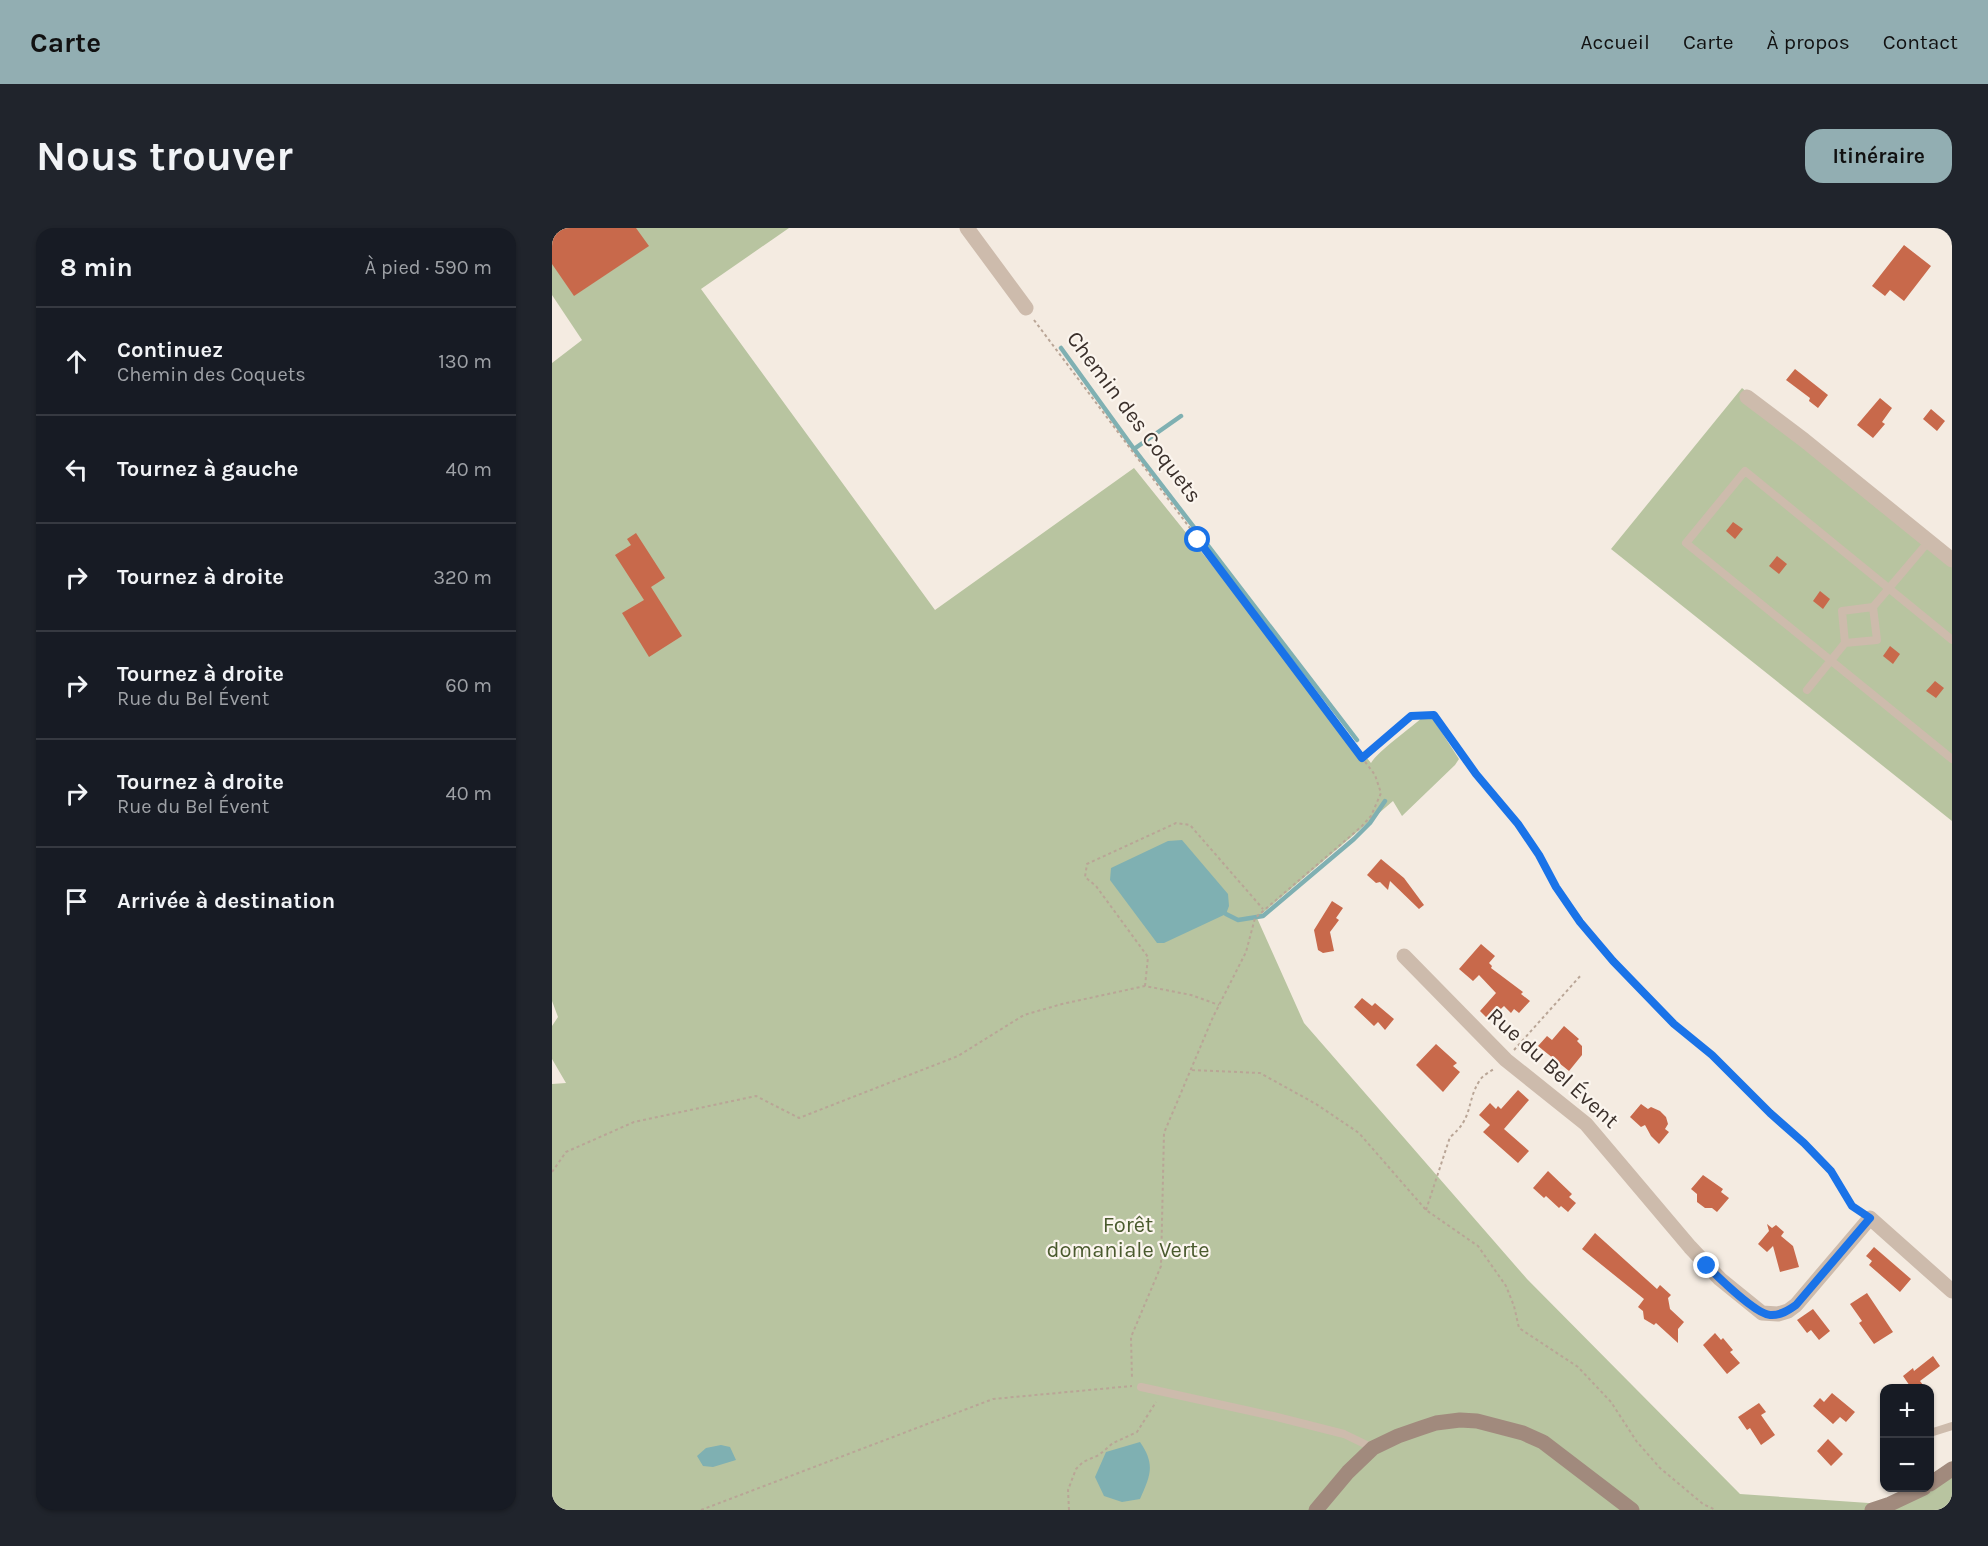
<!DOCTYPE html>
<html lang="fr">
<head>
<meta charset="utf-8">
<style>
	body { margin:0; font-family:Karla,sans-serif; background:#20242c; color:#f1f3f6 }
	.controls { position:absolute; right:18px; bottom:18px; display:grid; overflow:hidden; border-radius:12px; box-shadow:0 2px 4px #0004 }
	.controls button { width:54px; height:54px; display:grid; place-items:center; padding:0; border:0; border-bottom:2px solid #363941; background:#171b24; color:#f1f3f6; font:30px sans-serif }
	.stop { position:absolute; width:18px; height:18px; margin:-14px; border:4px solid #1a73e8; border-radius:50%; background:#fff }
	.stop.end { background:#1a73e8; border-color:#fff; box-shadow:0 2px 6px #0008 }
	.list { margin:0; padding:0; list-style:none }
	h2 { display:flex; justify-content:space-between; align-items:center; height:78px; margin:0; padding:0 24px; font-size:26px }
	h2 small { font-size:20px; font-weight:400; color:#9ea1a6 }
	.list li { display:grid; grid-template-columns:39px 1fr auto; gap:18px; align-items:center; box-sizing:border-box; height:108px; padding:0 24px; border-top:2px solid #363941 }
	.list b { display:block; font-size:22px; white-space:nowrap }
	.list p { margin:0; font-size:20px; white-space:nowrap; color:#9ea1a6 }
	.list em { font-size:20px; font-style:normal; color:#9ea1a6 }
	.icon { flex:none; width:33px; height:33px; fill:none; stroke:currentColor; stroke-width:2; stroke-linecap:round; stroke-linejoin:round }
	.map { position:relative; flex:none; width:1400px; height:1282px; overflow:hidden; border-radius:18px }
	header { display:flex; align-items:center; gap:36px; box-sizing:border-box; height:84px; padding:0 30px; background:#92aeb2; color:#111 }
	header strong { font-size:28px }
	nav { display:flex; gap:33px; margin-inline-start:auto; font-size:21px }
	.intro { display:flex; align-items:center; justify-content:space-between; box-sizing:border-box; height:144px; padding:0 36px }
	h1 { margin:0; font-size:42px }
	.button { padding:15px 27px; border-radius:18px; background:#92aeb2; color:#111; font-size:21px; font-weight:700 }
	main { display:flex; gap:36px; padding:0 36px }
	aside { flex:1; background:#171b24; border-radius:18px; box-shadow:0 2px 4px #0004 }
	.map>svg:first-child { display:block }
	.green { fill:#b8c4a0 }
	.water { fill:#7fb0b2 }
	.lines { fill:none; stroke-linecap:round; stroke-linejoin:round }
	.stream { stroke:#7fb0b2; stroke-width:4.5 }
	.building { fill:#c8694b }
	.path { stroke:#b9a596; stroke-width:2; stroke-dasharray:3 3; stroke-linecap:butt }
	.service { stroke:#cdbbac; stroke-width:8 }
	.minor { stroke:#cdbbac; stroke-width:15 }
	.secondary { stroke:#a18a7d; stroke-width:15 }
	.route { stroke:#1a73e8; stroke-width:8 }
	.labels { text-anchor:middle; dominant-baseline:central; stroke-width:4.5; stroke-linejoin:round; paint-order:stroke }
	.street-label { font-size:22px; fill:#3b302b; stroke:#fbf5ee }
	.park-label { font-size:22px; fill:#4a5a2e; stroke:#fbf5ee }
</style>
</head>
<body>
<header>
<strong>Carte</strong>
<nav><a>Accueil</a><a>Carte</a><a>À propos</a><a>Contact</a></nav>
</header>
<div class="intro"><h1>Nous trouver</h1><a class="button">Itinéraire</a></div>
<main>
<aside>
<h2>8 min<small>À pied · 590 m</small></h2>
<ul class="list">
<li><svg class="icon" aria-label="ahead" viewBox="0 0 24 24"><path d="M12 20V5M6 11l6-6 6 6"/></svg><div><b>Continuez</b><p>Chemin des Coquets</p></div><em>130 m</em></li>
<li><svg class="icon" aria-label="left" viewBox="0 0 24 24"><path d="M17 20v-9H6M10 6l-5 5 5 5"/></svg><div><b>Tournez à gauche</b></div><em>40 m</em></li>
<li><svg class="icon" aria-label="right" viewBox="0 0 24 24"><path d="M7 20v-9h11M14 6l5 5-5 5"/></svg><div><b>Tournez à droite</b></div><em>320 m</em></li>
<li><svg class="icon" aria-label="right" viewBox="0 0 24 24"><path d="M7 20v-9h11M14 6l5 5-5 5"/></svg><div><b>Tournez à droite</b><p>Rue du Bel Évent</p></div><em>60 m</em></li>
<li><svg class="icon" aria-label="right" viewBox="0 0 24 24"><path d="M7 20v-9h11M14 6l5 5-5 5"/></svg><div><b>Tournez à droite</b><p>Rue du Bel Évent</p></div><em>40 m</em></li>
<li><svg class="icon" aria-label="arrive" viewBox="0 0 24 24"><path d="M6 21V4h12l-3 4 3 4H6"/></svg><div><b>Arrivée à destination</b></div></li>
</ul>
</aside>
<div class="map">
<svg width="1400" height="1282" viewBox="0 0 1400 1282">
	<rect width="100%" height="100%" fill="#f4ebe1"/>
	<!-- green -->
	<path class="green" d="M 0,0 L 237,0 L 149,61 L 383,382 L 582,240 L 819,535 C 826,523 859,500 872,488 L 879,488 L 907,531 L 903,537 L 850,588 L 841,573 L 705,690 L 752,795 L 975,1051 L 1188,1266 L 1331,1276 L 1378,1260 L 1378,1247 L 1400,1233 L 1400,1282 L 0,1282 L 0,856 L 14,855 L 0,831 L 0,798 L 6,789 L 0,773 L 0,135 L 30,112 L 0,67 Z
		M 1190,160 L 1400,332 L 1400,593 L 1059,321 Z"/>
	<!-- water -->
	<path class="water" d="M 630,612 L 676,666 L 677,678 L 674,686 L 612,715 L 605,715 L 558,652 L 559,640 L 616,613 Z
		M 588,1214 C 604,1237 598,1248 588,1271 L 570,1274 L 552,1268 L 543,1249 L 554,1224 Z
		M 169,1217 L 178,1219 L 184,1232 L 161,1239 L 151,1238 L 145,1228 L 154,1220 Z"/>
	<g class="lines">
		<!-- stream -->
		<path class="stream" d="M 509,120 L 582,221 L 805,512
			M 582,221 L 629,188
			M 674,686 L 686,692 L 711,688 L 802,611 L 818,595 L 833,573"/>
	</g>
	<!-- building -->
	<path class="building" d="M 0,0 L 84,0 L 97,18 L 22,68 L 0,36 Z
		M 1352,17 L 1379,38 L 1352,73 L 1338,62 L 1333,68 L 1320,58 Z
		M 1243,141 L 1276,167 L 1266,180 L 1257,173 L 1258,170 L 1234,152 Z
		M 1328,170 L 1340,180 L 1330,194 L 1333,196 L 1321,210 L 1305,197 Z
		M 1379,181 L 1393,193 L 1385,203 L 1371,191 Z
		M 1181,294 L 1191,301 L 1183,311 L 1174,303 Z
		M 84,305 L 113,350 L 99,359 L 130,408 L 97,429 L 70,385 L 92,372 L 63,327 L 79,317 L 75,311 Z
		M 1225,328 L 1235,336 L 1227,346 L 1217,338 Z
		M 1268,363 L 1278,371 L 1271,381 L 1261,373 Z
		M 1338,418 L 1348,426 L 1341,436 L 1331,428 Z
		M 1383,453 L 1392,460 L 1384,470 L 1374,463 Z
		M 829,631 L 852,650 L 872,677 L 867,681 L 838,653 L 836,662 L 828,654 L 824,655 L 815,647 Z
		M 780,673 L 791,680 L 784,690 L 787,692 L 778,704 L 782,723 L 771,725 L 766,722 L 762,702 Z
		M 929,716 L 943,728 L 937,735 L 940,738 L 939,740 L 971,764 L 969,766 L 978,773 L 967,785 L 962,781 L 959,785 L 952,778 L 937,792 L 928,783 L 944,765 L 927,747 L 921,753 L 907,741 Z
		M 810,770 L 820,778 L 823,775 L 842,791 L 833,802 L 826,794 L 822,798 L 802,779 Z
		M 1012,798 L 1027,811 L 1025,813 L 1030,818 L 1030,827 L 1017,843 L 986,818 L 995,808 L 1000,812 Z
		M 884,816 L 905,835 L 901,838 L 908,844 L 891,864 L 864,837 Z
		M 966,862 L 977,872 L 952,901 L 977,923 L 966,935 L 931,904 L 938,897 L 927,887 L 938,875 L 944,881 L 946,878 L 949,881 Z
		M 1089,876 L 1096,881 L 1099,879 L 1108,883 L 1114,889 L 1116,896 L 1113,901 L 1117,904 L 1107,916 L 1099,908 L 1093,897 L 1089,899 L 1078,889 Z
		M 996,943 L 1020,966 L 1017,969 L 1024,975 L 1016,984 L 1009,978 L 1007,980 L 994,968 L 992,970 L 981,960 Z
		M 1151,947 L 1171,961 L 1169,964 L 1177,970 L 1165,984 L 1160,980 L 1153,980 L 1145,974 L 1145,966 L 1139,961 Z
		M 1215,996 L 1220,1000 L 1224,997 L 1232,1004 L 1229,1008 L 1241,1018 L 1247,1039 L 1228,1044 L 1221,1018 L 1215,1024 L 1206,1016 L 1217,1003 Z
		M 1043,1005 L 1105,1061 L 1108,1057 L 1119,1067 L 1116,1070 L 1118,1081 L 1132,1094 L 1126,1101 L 1126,1115 L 1104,1095 L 1102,1097 L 1092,1091 L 1091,1083 L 1086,1079 L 1092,1071 L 1030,1021 Z
		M 1322,1019 L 1359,1051 L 1348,1064 L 1317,1037 L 1320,1033 L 1314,1028 Z
		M 1315,1065 L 1341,1104 L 1322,1116 L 1307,1095 L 1310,1093 L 1298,1076 Z
		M 1261,1081 L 1278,1103 L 1267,1112 L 1259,1102 L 1255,1105 L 1245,1092 Z
		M 1163,1105 L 1169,1112 L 1171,1110 L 1181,1122 L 1178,1124 L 1188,1135 L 1175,1146 L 1151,1117 Z
		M 1381,1128 L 1388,1138 L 1368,1153 L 1374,1161 L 1360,1161 L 1351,1148 L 1361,1140 L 1362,1143 Z
		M 1280,1165 L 1303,1184 L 1294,1194 L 1288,1189 L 1281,1196 L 1261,1178 L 1268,1170 L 1272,1174 Z
		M 1207,1175 L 1214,1184 L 1209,1187 L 1223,1207 L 1209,1217 L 1198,1200 L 1195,1202 L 1186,1189 Z
		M 1276,1211 L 1291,1226 L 1279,1238 L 1265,1223 Z"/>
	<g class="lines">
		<!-- path -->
		<path class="path" d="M 482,92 L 823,547 L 829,565 L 819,588 L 809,599 L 703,690 L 694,724 L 661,789 L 612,905 L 609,1038 L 579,1109 L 580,1151
			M 810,530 L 859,488 L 882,487 L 924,546 L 966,596 L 987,628 L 1004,659 L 1028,694 L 1061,733 L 1122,796 L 1160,827 L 1218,885 L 1252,915 L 1279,943 L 1300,978 L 1306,981
			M 593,758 L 596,729 L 544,658 L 533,649 L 535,636 L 624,595 L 638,597 L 711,681
			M 962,822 L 1030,746
			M 640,842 L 708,845 L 764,876 L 807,905 L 874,982 L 926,1018 L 954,1058 L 962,1078 L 967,1100 L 1026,1139 L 1059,1174 L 1085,1214 L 1108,1240 L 1151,1276 L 1164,1282
			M 0,944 L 14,924 L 82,894 L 204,868 L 247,890 L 406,828 L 472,787 L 510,776 L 593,758 L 639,767 L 667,777
			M 874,982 L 898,909 C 922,890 914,873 928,852 C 931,847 938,844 943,840
			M 149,1282 L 441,1171 L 580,1158
			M 517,1282 L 516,1262 L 524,1241 L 531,1234 L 547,1227 L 561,1215 L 585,1204 L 604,1174"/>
		<!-- service -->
		<path class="service" d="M 1321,379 L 1377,313
			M 1400,412 L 1193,243 L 1134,315 L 1400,531
			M 1255,462 L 1293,415 L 1325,412 L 1321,379 L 1290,383 L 1293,415
			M 589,1159 L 721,1188 L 792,1206 L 821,1220
			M 1378,1205 L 1400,1198"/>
		<!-- minor -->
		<path class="minor" d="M 415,0 L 474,80
			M 1195,169 L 1252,212 L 1400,332
			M 852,728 L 954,832 L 1034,896 L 1138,1019 L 1168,1051 L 1210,1085 L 1226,1086 L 1236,1083 L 1244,1077 L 1318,990 L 1400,1063"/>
		<!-- secondary -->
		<path class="secondary" d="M 1378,1256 L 1400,1241
			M 764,1282 L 796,1244 L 821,1220 L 846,1208 L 869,1200 L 884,1195 L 908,1192 L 925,1193 L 971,1205 L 991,1214 L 1080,1282
			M 1320,1282 L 1338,1276 L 1372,1260"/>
	</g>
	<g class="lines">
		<!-- route -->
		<path class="route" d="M 646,312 L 810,530 L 859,488 L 882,487 L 924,546 L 966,596 L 987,627 L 1004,659 L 1028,694 L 1061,733 L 1122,796 L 1160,827 L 1218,885 L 1252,915 L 1279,943 L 1300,978 L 1318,990 L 1244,1077 C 1237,1082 1228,1088 1218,1087 C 1204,1086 1166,1049 1155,1038"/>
	</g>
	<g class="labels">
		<!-- street labels -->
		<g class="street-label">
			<text transform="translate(582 189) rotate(53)">Chemin des Coquets</text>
			<text transform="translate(1001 840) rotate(42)">Rue du Bel Évent</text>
		</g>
		<!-- park labels -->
		<g class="park-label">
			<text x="576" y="997">Forêt<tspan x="576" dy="25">domaniale Verte</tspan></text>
		</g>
	</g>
</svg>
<div class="controls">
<button>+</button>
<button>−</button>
</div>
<div class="stop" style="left:646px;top:312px"></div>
<div class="stop end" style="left:1155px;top:1038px"></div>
</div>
</main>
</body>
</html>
